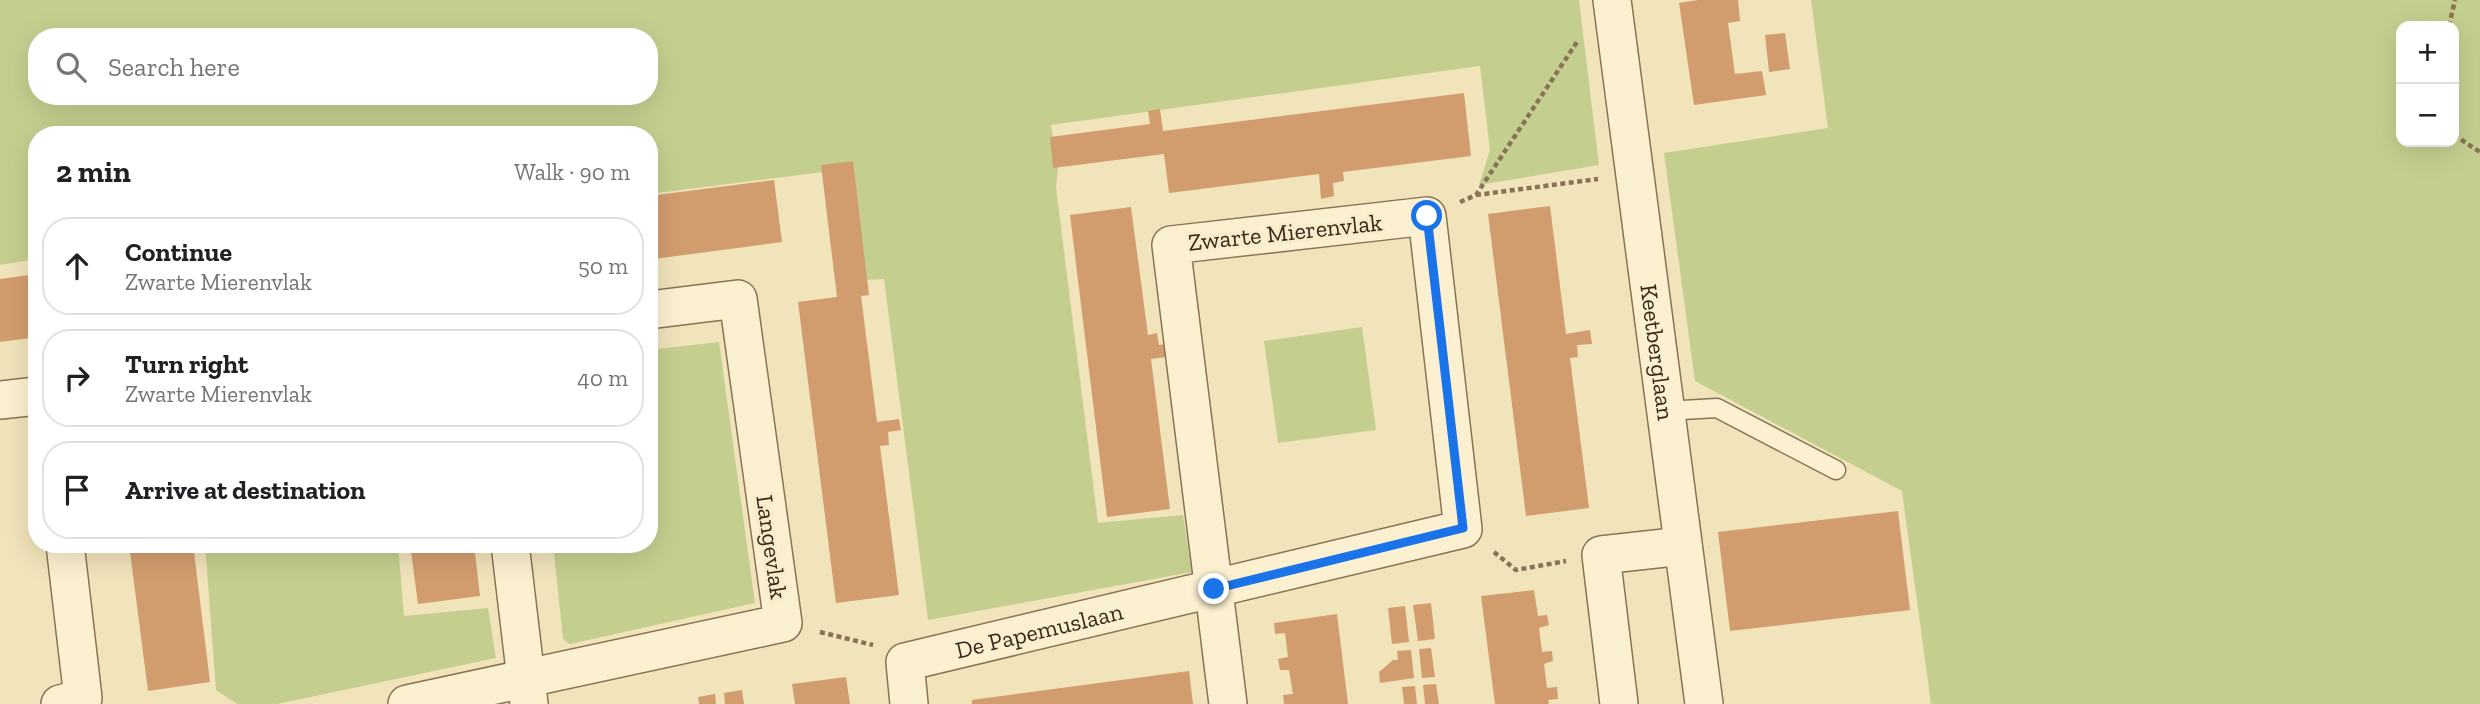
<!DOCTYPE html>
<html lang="en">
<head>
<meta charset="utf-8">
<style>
	body { margin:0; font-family:"Zilla Slab",serif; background:#f6f6f6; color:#202124 }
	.controls { position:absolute; right:21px; top:21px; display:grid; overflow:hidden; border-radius:14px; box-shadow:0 7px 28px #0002 }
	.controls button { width:63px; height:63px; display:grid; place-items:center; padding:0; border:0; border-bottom:2px solid #e0e0e0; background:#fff; color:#202124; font:35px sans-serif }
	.stop { position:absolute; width:21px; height:21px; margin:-16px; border:5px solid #1a73e8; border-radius:50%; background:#fff }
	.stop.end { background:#1a73e8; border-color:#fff; box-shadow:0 2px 7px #0008 }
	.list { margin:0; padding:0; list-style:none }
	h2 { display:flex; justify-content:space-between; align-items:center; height:91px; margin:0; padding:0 28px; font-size:30px }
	h2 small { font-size:23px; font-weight:400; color:#757577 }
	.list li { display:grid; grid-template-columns:46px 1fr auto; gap:21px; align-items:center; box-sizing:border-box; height:98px; margin:0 14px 14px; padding:0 14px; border:2px solid #e0e0e0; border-radius:28px }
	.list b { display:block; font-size:26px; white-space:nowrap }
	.list p { margin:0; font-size:23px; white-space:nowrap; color:#757577 }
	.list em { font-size:23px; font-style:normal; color:#757577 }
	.icon { flex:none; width:38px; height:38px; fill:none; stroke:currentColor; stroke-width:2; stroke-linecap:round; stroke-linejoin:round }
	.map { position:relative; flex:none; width:2480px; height:704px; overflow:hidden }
	.search { position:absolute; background:#fff; box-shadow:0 7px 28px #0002; left:28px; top:28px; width:630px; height:77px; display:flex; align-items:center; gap:18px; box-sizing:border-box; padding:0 24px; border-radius:28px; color:#757577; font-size:26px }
	.panel { position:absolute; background:#fff; box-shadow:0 7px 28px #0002; left:28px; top:126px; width:630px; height:427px; border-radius:28px }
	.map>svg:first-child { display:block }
	.green { fill:#c4cf8f; fill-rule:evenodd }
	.building { fill:#d29d6e }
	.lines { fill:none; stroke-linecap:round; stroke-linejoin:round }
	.service-casing { stroke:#897354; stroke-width:21 }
	.minor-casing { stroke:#897354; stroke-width:40 }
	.path { stroke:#897354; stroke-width:4.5; stroke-dasharray:5 3.5; stroke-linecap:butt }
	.service { stroke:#fbf0cf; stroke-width:18 }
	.minor { stroke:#fbf0cf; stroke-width:37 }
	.route { stroke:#1a73e8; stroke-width:9 }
	.labels { text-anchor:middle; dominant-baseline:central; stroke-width:6; stroke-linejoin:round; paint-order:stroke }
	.street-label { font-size:24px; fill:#372a1a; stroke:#f8edcb }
</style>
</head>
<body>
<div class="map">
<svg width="2480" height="704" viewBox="0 0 2480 704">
	<rect width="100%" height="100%" fill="#f1e4bb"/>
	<!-- green -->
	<path class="green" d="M 0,0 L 1579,0 L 1599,165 L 1479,185 L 1490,150 L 1480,66 L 1051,125 L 1058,168 L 1056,187 L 1098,523 L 1183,515 L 1192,572 L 928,620 L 884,279 L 863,280 L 846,169 L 649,194 L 649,135 L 37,135 L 37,259 L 0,265 ZM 37,37 L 649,37 L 649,96 L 37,96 Z
		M 1811,0 L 2480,0 L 2480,704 L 1931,704 L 1902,491 L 1695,381 L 1664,153 L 1828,128 ZM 2454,26 L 2454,142 L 2401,142 L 2401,26 Z
		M 1362,327 L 1376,430 L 1278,443 L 1264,341 Z
		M 719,342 L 755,603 L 570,644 L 563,639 L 553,544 L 649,544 L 649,350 Z
		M 205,544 L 398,544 L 404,616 L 488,608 L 496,658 L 277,704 L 237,704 L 216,690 Z"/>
	<!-- building -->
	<path class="building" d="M 1698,0 L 1738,0 L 1740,21 L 1728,23 L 1735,74 L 1762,71 L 1766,95 L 1694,105 L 1679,3 Z
		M 1785,33 L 1790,69 L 1769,72 L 1765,35 Z
		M 1464,93 L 1471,156 L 1343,172 L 1344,181 L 1333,183 L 1334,196 L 1321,199 L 1319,174 L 1169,193 L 1164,154 L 1053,168 L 1050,137 L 1150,124 L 1148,111 L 1160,109 L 1163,131 Z
		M 853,161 L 869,295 L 861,296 L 877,422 L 899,419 L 901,430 L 888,432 L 889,445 L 880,446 L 899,595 L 836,603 L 798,302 L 837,297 L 821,165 Z
		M 774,180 L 782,242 L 654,259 L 655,268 L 649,269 L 649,196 Z
		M 1550,206 L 1566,334 L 1590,330 L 1592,344 L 1577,345 L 1578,357 L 1570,358 L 1589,508 L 1526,516 L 1488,214 Z
		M 1131,207 L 1148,335 L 1157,333 L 1159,345 L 1173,343 L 1174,356 L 1151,359 L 1170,509 L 1107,517 L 1070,215 Z
		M 37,274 L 37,337 L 0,342 L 0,279 Z
		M 1898,511 L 1910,610 L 1730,631 L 1718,532 Z
		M 129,544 L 193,544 L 210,682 L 148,691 Z
		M 410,544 L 474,544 L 480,596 L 418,604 Z
		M 1534,590 L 1538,616 L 1547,615 L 1549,625 L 1539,628 L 1542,652 L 1552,651 L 1553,661 L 1544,664 L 1547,688 L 1557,687 L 1558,699 L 1548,700 L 1549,704 L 1495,704 L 1481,596 Z
		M 1431,603 L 1435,639 L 1418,641 L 1413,605 Z
		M 1405,606 L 1409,642 L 1392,644 L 1388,608 Z
		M 1337,614 L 1348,704 L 1284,704 L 1283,695 L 1293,694 L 1289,670 L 1280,670 L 1278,659 L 1288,657 L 1285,633 L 1275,634 L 1274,623 Z
		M 1431,648 L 1435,677 L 1422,678 L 1419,649 Z
		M 1411,650 L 1414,678 L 1380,683 L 1379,672 L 1393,660 L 1398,660 L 1397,651 Z
		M 1189,671 L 1193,704 L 972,704 L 972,700 Z
		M 846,677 L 850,704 L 795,704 L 792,684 Z
		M 1436,684 L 1439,704 L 1425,704 L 1423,685 Z
		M 1415,686 L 1417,704 L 1404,704 L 1402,687 Z
		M 742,690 L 744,704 L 725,704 L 724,693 Z
		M 715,694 L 716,704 L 699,704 L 698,697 Z"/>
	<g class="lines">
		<defs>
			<path id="service" d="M 1665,411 L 1717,408 L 1836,470"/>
			<g id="minor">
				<path id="s1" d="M 1612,0 L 1704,704"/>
				<path d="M 0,400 L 37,396"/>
				<path d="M 510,544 L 529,704"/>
				<path d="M 60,704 L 83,698 L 65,544"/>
				<path d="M 407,704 L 783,623 L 738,299 L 649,310"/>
				<path id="s2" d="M 909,704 L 905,662 L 1463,529 L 1427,216 L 1171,245 L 1228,704"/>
				<path d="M 1619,704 L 1601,555 L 1683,546"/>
			</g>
		</defs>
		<!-- service casing -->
		<use href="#service" class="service-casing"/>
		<!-- minor casing -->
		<use href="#minor" class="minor-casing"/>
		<!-- path -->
		<path class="path" d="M 2449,26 L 2455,0
			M 2454,135 L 2480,152
			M 1476,195 L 1598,179
			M 1460,202 L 1476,195 L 1577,42
			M 1494,552 L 1516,570 L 1566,561
			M 820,632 L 873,645"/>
		<!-- service -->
		<use href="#service" class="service"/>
		<!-- minor -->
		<use href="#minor" class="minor"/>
	</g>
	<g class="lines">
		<!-- route -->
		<path class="route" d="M 1214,589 L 1463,528 L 1427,216"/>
	</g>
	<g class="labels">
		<!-- street labels -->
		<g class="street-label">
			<text transform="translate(1285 232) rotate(-6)">Zwarte Mierenvlak</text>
			<text stroke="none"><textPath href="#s1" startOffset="355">Keetberglaan</textPath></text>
			<text transform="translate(772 547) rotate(82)">Langevlak</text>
			<text stroke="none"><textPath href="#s2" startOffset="180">De Papemuslaan</textPath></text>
		</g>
	</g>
</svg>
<div class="controls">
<button>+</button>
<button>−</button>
</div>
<div class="stop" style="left:1427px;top:216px"></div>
<div class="stop end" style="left:1214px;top:589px"></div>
<div class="search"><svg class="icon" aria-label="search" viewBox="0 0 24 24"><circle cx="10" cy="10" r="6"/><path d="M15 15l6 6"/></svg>Search here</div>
<section class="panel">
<h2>2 min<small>Walk · 90 m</small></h2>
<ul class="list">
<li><svg class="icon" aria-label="ahead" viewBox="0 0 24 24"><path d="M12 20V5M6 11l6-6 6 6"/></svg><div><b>Continue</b><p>Zwarte Mierenvlak</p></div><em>50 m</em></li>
<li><svg class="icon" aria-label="right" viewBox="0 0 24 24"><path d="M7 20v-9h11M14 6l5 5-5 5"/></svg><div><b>Turn right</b><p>Zwarte Mierenvlak</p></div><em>40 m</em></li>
<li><svg class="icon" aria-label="arrive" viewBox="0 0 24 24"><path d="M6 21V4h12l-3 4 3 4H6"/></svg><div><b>Arrive at destination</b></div></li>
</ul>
</section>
</div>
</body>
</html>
